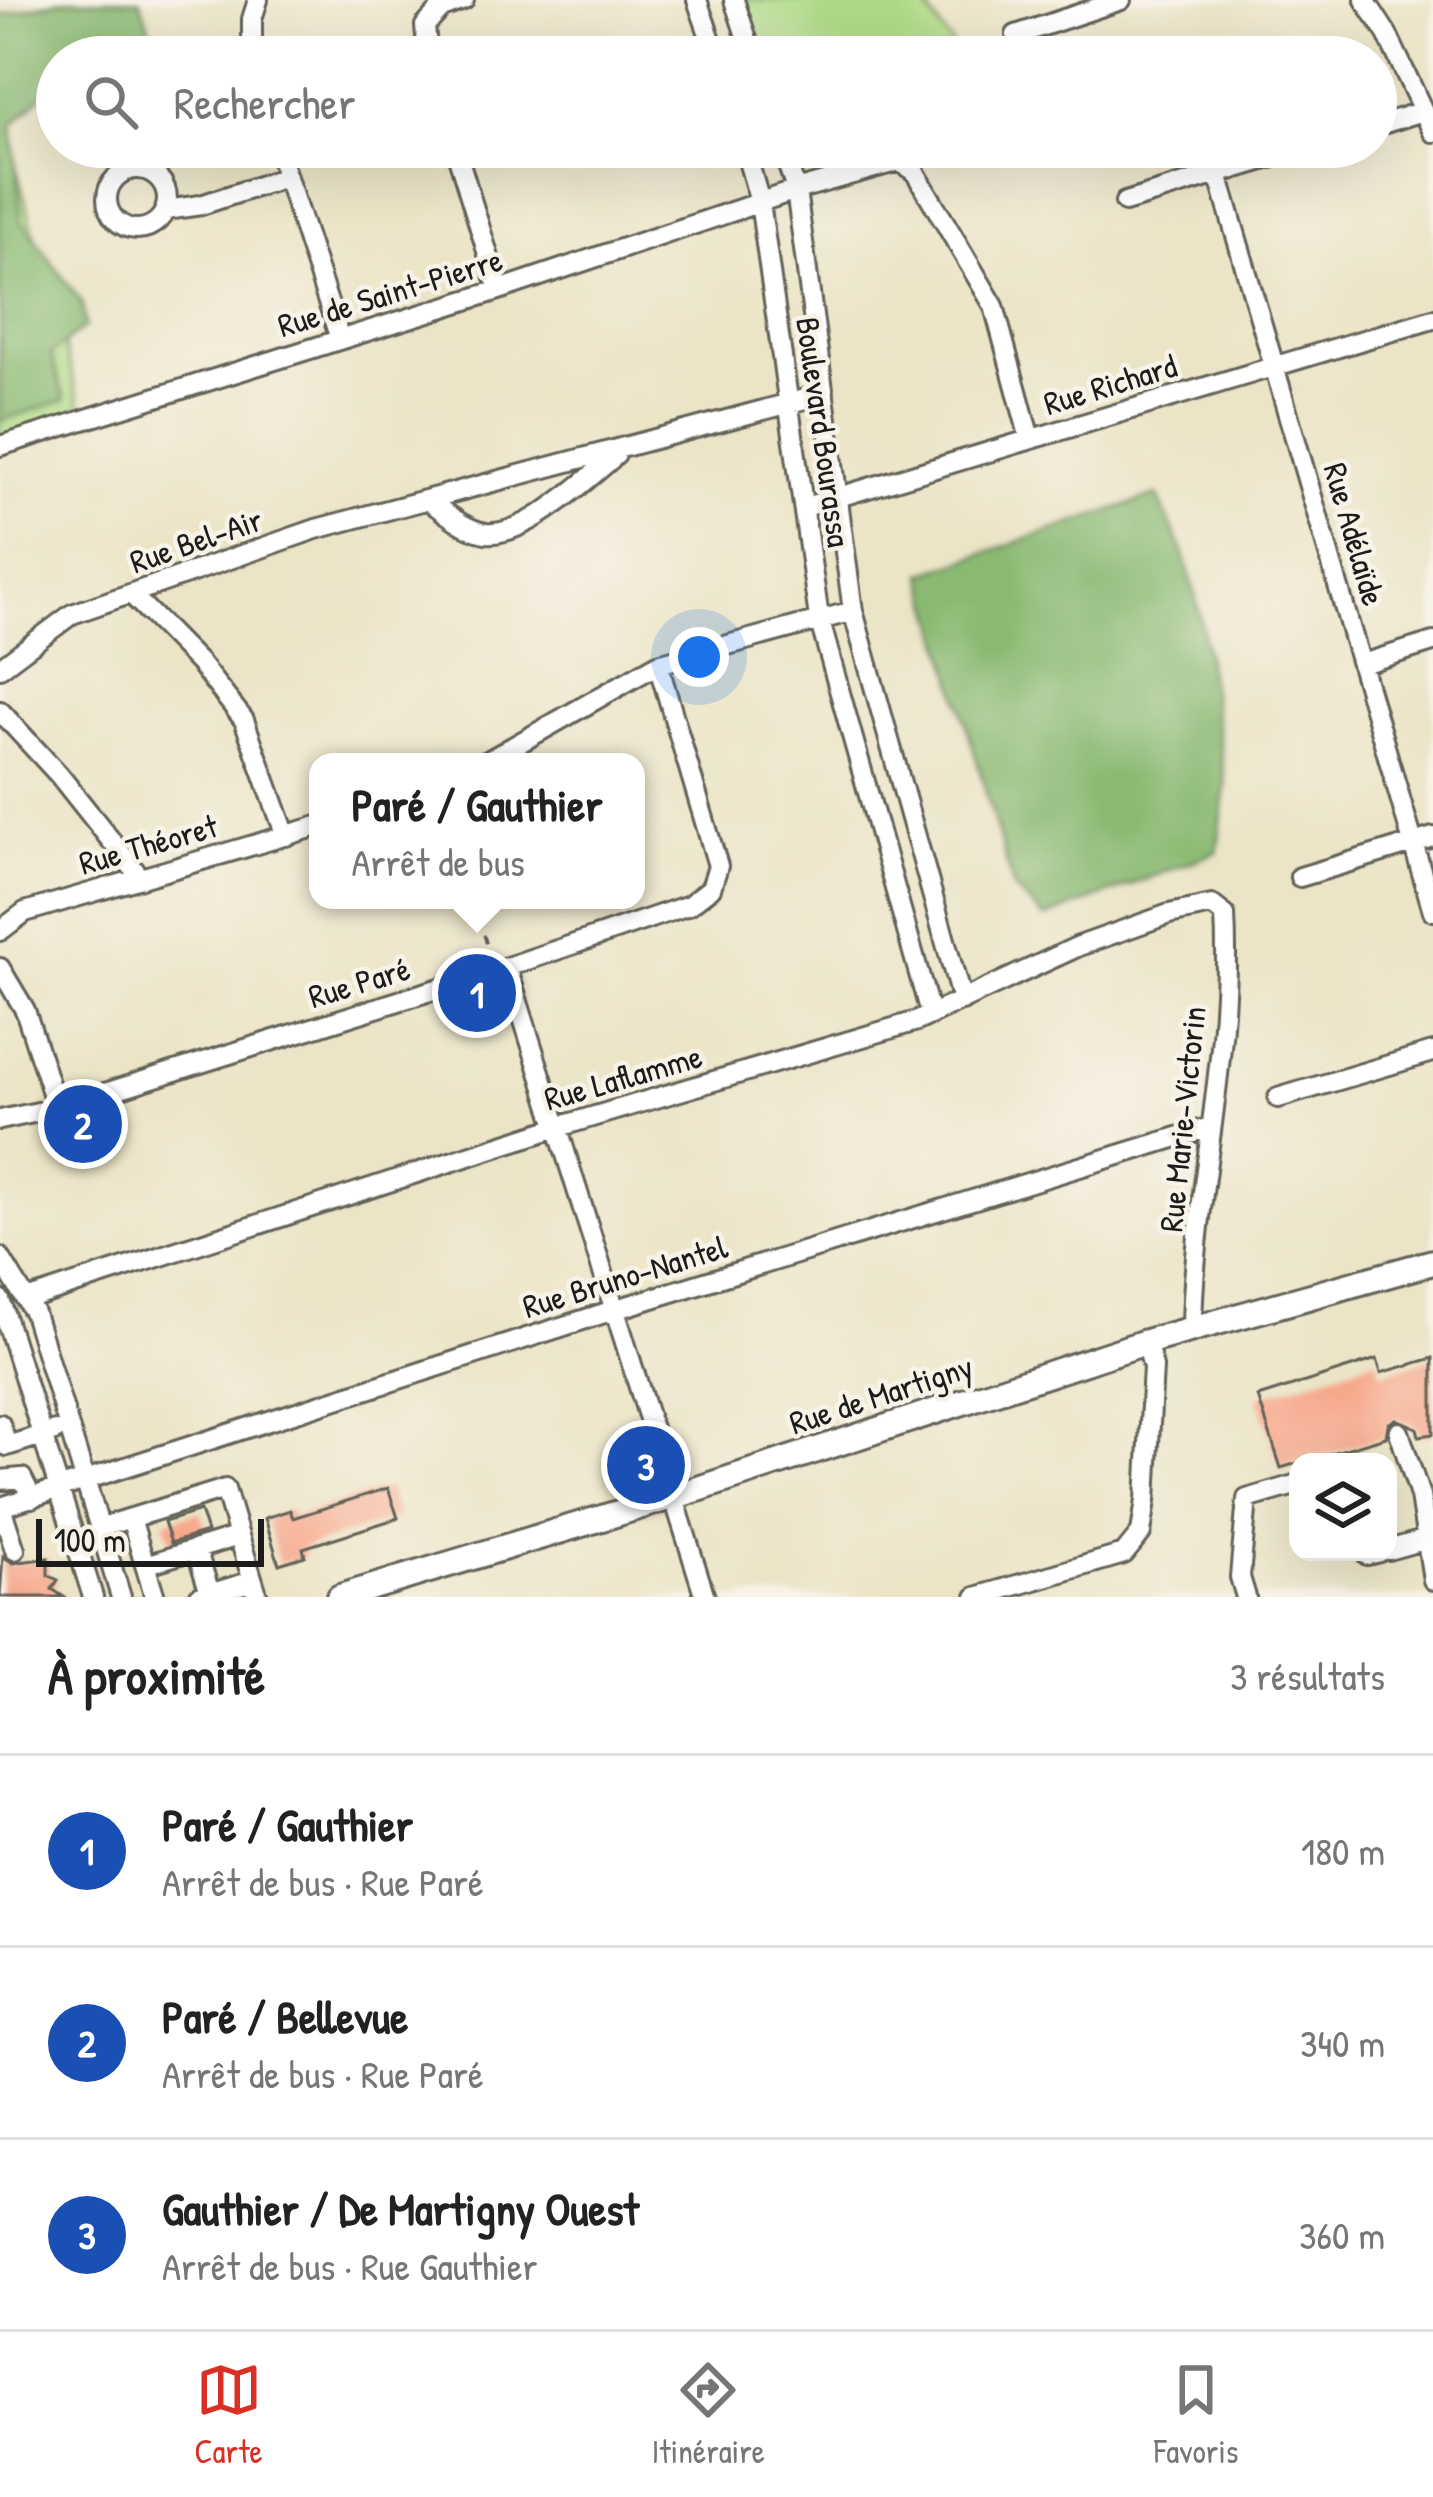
<!DOCTYPE html>
<html lang="fr">
<head>
<meta charset="utf-8">
<style>
	body { margin:0; font-family:"Patrick Hand",sans-serif; background:#f2f2f2; color:#222 }
	.controls { position:absolute; right:36px; bottom:36px; display:grid; overflow:hidden; border-radius:24px; box-shadow:0 12px 48px #0002 }
	.controls button { width:108px; height:108px; display:grid; place-items:center; padding:0; border:0; border-bottom:3px solid #e0e0e0; background:#fff; color:#222; font:60px sans-serif }
	.scale { position:absolute; left:36px; bottom:30px; width:228px; box-sizing:border-box; padding-left:12px; border:6px solid #1c1c1c; border-top:0; font-size:33px; line-height:42px; white-space:nowrap; color:#1c1c1c; -webkit-text-stroke:9px #f7f3e8; paint-order:stroke }
	.you { position:absolute; left:699px; top:657px; width:42px; height:42px; margin:-30px; border:9px solid #fff; border-radius:50%; background:#1a73e8; box-shadow:0 0 0 18px #1a73e833 }
	.badge { display:grid; place-items:center; width:78px; height:78px; border-radius:50%; background:#d93025; color:#fff; font-size:39px; font-weight:700 }
	.pin { position:absolute; translate:-50% -50%; border:6px solid #fff; box-shadow:0 3px 12px #0006 }
	.popup { position:absolute; left:309px; top:753px; width:336px; height:156px; box-sizing:border-box; display:grid; place-content:center; border-radius:24px; background:#fff; filter:drop-shadow(0 3px 9px #0005); font-size:39px; white-space:nowrap; color:#767676 }
	.popup b { font-size:45px; color:#222 }
	.popup::after { content:''; position:absolute; left:50%; top:100%; margin-left:-24px; border:24px solid transparent; border-top-color:#fff }
	.list { margin:0; padding:0; list-style:none }
	h2 { display:flex; justify-content:space-between; align-items:center; height:156px; margin:0; padding:0 48px; font-size:51px }
	h2 small { font-size:39px; font-weight:400; color:#767676 }
	.list li { display:grid; grid-template-columns:78px 1fr auto; gap:36px; align-items:center; box-sizing:border-box; height:192px; padding:0 48px; border-top:3px solid #e0e0e0 }
	.list b { display:block; font-size:45px; white-space:nowrap }
	.list p { margin:0; font-size:39px; white-space:nowrap; color:#767676 }
	.list em { font-size:39px; font-style:normal; color:#767676 }
	.icon { flex:none; width:66px; height:66px; fill:none; stroke:currentColor; stroke-width:2; stroke-linecap:round; stroke-linejoin:round }
	.map { position:relative; flex:none; width:1433px; height:1597px; overflow:hidden }
	.search { position:absolute; background:#fff; box-shadow:0 12px 48px #0002; left:36px; right:36px; top:36px; height:132px; display:flex; align-items:center; gap:30px; box-sizing:border-box; padding:0 42px; border-radius:66px; color:#767676; font-size:45px }
	.sheet { height:732px; background:#fff }
	nav { display:flex; justify-content:space-around; align-items:center; box-sizing:border-box; height:168px; border-top:3px solid #e0e0e0; background:#fff; font-size:33px; color:#767676 }
	nav a { display:grid; justify-items:center; gap:6px }
	nav .on { color:#d93025 }
	.map>svg:first-child { display:block }
	.green { fill:#aeda85; stroke:#657b50; stroke-width:3 }
	.forest { fill:#8aba72; stroke:#536b47; stroke-width:3 }
	.building { fill:#f7a88b }
	.lines { fill:none; stroke-linecap:round; stroke-linejoin:round }
	.minor-casing { stroke:#646258; stroke-width:24 }
	.major-casing { stroke:#646258; stroke-width:30 }
	.path { stroke:#646258; stroke-width:3; stroke-dasharray:9 9; stroke-linecap:butt }
	.minor { stroke:#fff; stroke-width:18 }
	.major { stroke:#fff; stroke-width:24 }
	.labels { text-anchor:middle; dominant-baseline:central; stroke-width:9; stroke-linejoin:round; paint-order:stroke }
	.street-label { font-size:33px; fill:#1c1c1c; stroke:#f7f3e8 }
</style>
</head>
<body>
<div class="map">
<svg width="1433" height="1597" viewBox="0 0 1433 1597">
	<rect width="100%" height="100%" fill="#f7f3e8"/>
	<filter id="ink" filterUnits="userSpaceOnUse"><feTurbulence type="fractalNoise" baseFrequency=".00833" numOctaves="2"/><feDisplacementMap in="SourceGraphic" scale="24" xChannelSelector="R" yChannelSelector="G"/><feConvolveMatrix kernelMatrix="1 2 1 2 8 2 1 2 1" color-interpolation-filters="sRGB"/></filter>
	<filter id="wash" filterUnits="userSpaceOnUse"><feTurbulence type="fractalNoise" baseFrequency=".004" numOctaves="4" result="noise"/><feDisplacementMap in="SourceGraphic" scale="48" xChannelSelector="R" yChannelSelector="G"/><feGaussianBlur stdDeviation="2.7" result="paint"/><feColorMatrix in="noise" values="0 0 0 0 0 0 0 0 0 0 0 0 0 0 0 0 0 1.4 0 .05"/><feComposite in="paint" operator="in"/></filter>
	<g filter="url(#wash)">
		<rect width="100%" height="100%" fill="#ebe4c6"/>
		<!-- green -->
		<path class="green" d="M 734,0 L 921,0 L 961,57 L 753,57 Z
			M 0,106 L 84,419 L 0,446 Z
			M 782,147 L 927,147 L 899,161 L 796,190 Z"/>
		<!-- forest -->
		<path class="forest" d="M 60,0 L 140,0 L 156,48 L 153,57 L 57,57 L 57,90 L 45,93 L 12,125 L 21,220 L 82,303 L 85,327 L 51,354 L 65,400 L 0,421 L 0,16 Z
			M 1157,495 L 1184,554 L 1200,615 L 1226,786 L 1217,852 L 1045,918 L 1014,889 L 923,574 Z"/>
		<g id="blocks">
			<!-- building -->
			<path class="building" d="M 1433,1358 L 1433,1434 L 1419,1436 L 1417,1428 L 1396,1419 L 1388,1424 L 1386,1437 L 1281,1468 L 1258,1397 L 1377,1359 L 1381,1373 Z
				M 388,1488 L 398,1518 L 303,1548 L 305,1556 L 279,1564 L 265,1518 L 290,1510 L 293,1518 Z
				M 200,1511 L 207,1532 L 171,1543 L 164,1522 Z
				M 3,1556 L 13,1563 L 48,1558 L 48,1575 L 58,1580 L 52,1589 L 64,1597 L 0,1597 Z"/>
		</g>
	</g>
	<g filter="url(#ink)">
		<use href="#blocks" fill-opacity="0" stroke="#646258" stroke-width="3"/>
		<g class="lines">
			<defs>
				<path id="minor" d="M 697,0 L 717,57
					M 734,0 L 753,57
					M 1365,0 L 1387,34 L 1433,132
					M 1016,35 L 1121,0
					M 252,57 L 252,19 L 258,0
					M 428,57 L 425,26 L 442,8 L 464,0
					M 1376,126 L 1423,111
					M 277,147 L 340,339
					M 455,147 L 499,290
					M 744,147 L 760,202 L 819,618 L 930,1013
					M 782,147 L 796,190 L 853,611 L 962,1001
					M107 199a30 30 0 1 1 60 0a30 30 0 1 1-60 0Z
					M 1218,174 L 1433,911
					M 1125,202 L 1307,147
					M 166,210 L 201,205 L 286,177
					M 0,446 L 499,290 L 796,190 L 899,161 L 915,172 L 994,306 L 1030,439
					M 428,500 C 445,512 465,530 486,533 C 526,537 586,480 616,455
					M 805,507 L 1433,319
					M 132,595 L 200,664 L 244,720 L 286,836
					M 1362,664 L 1433,642
					M 0,668 L 72,614 L 316,529 L 824,394
					M 0,711 L 59,775 L 140,877
					M 486,762 L 658,664 L 853,611
					M 1300,877 L 1433,837
					M 0,931 L 25,912 L 318,826
					M 507,967 L 705,1597
					M 0,968 L 25,1010 L 57,1108
					M 1278,1098 L 1433,1052
					M 0,1120 L 57,1108 L 507,967 L 689,905 L 711,888 L 718,866 L 658,664
					M 0,1257 L 34,1313 L 121,1597
					M 29,1299 L 558,1127 L 917,1021 L 1079,946 L 1169,914 L 1212,905 L 1225,915 C 1233,1054 1194,1190 1192,1329
					M 0,1300 L 93,1597
					M 0,1424 L 7,1446 L 55,1431
					M 1399,1432 L 1420,1496 L 1433,1580
					M 0,1480 L 22,1478 L 32,1498
					M 128,1519 L 225,1489 L 239,1536
					M 99,1528 L 131,1518 L 145,1565 L 239,1536 L 258,1597
					M 196,1549 L 210,1593
					M 15,1550 L 1,1507 L 617,1309 L 1210,1127
					M 1388,1550 L 1427,1539
					M 1366,1552 L 1367,1555 L 1379,1552
					M 145,1565 L 155,1597
					M 199,1597 L 253,1581
					M 976,1597 L 1124,1554 L 1141,1533 L 1146,1500 L 1153,1367 L 1146,1342
					M 1246,1597 L 1240,1577 L 1247,1499 L 1298,1484"/>
				<path id="major" d="M 340,1597 L 698,1489 L 1146,1342 L 1433,1262"/>
			</defs>
			<!-- minor casing -->
			<use href="#minor" class="minor-casing"/>
			<!-- major casing -->
			<use href="#major" class="major-casing"/>
			<!-- path -->
			<path class="path" d="M 474,900 L 490,956"/>
			<!-- minor -->
			<use href="#minor" class="minor"/>
			<!-- major -->
			<use href="#major" class="major"/>
		</g>
	</g>
	<g class="labels">
		<!-- street labels -->
		<g class="street-label">
			<text transform="translate(390 292) rotate(-17)">Rue de Saint-Pierre</text>
			<text transform="translate(1110 384) rotate(-17)">Rue Richard</text>
			<text transform="translate(824 432) rotate(82)">Boulevard Bourassa</text>
			<text transform="translate(1355 534) rotate(74)">Rue Adélaïde</text>
			<text transform="translate(196 540) rotate(-19)">Rue Bel-Air</text>
			<text transform="translate(148 844) rotate(-16)">Rue Théoret</text>
			<text transform="translate(359 982) rotate(-17)">Rue Paré</text>
			<text transform="translate(623 1077) rotate(-16)">Rue Laflamme</text>
			<text transform="translate(1182 1119) rotate(-84)">Rue Marie-Victorin</text>
			<text transform="translate(625 1276) rotate(-17)">Rue Bruno-Nantel</text>
			<text transform="translate(881 1394) rotate(-18)">Rue de Martigny</text>
		</g>
	</g>
</svg>
<div class="controls">
<button><svg class="icon" aria-label="layers" viewBox="0 0 24 24"><path d="M12 4l9 5-9 5-9-5zM3 14l9 5 9-5"/></svg></button>
</div>
<div class="scale">100 m</div>
<div class="you"></div>
<div class="pin badge" style="left:477px;top:993px;background:#1a4fb4">1</div>
<div class="popup"><b>Paré / Gauthier</b>Arrêt de bus</div>
<div class="pin badge" style="left:83px;top:1124px;background:#1a4fb4">2</div>
<div class="pin badge" style="left:646px;top:1465px;background:#1a4fb4">3</div>
<div class="search"><svg class="icon" aria-label="search" viewBox="0 0 24 24"><circle cx="10" cy="10" r="6"/><path d="M15 15l6 6"/></svg>Rechercher</div>
</div>
<section class="sheet">
<h2>À proximité<small>3 résultats</small></h2>
<ul class="list">
<li><span class="badge" style="background:#1a4fb4">1</span><div><b>Paré / Gauthier</b><p>Arrêt de bus · Rue Paré</p></div><em>180 m</em></li>
<li><span class="badge" style="background:#1a4fb4">2</span><div><b>Paré / Bellevue</b><p>Arrêt de bus · Rue Paré</p></div><em>340 m</em></li>
<li><span class="badge" style="background:#1a4fb4">3</span><div><b>Gauthier / De Martigny Ouest</b><p>Arrêt de bus · Rue Gauthier</p></div><em>360 m</em></li>
</ul>
</section>
<nav>
<a class="on"><svg class="icon" aria-label="map" viewBox="0 0 24 24"><path d="M3 6l6-2 6 2 6-2v14l-6 2-6-2-6 2zM9 4v14M15 6v14"/></svg>Carte</a>
<a><svg class="icon" aria-label="directions" viewBox="0 0 24 24"><path d="M12 3l9 9-9 9-9-9zM9 14v-3h6M13 9l2 2-2 2"/></svg>Itinéraire</a>
<a><svg class="icon" aria-label="saved" viewBox="0 0 24 24"><path d="M7 4h10v16l-5-4-5 4z"/></svg>Favoris</a>
</nav>
</body>
</html>
